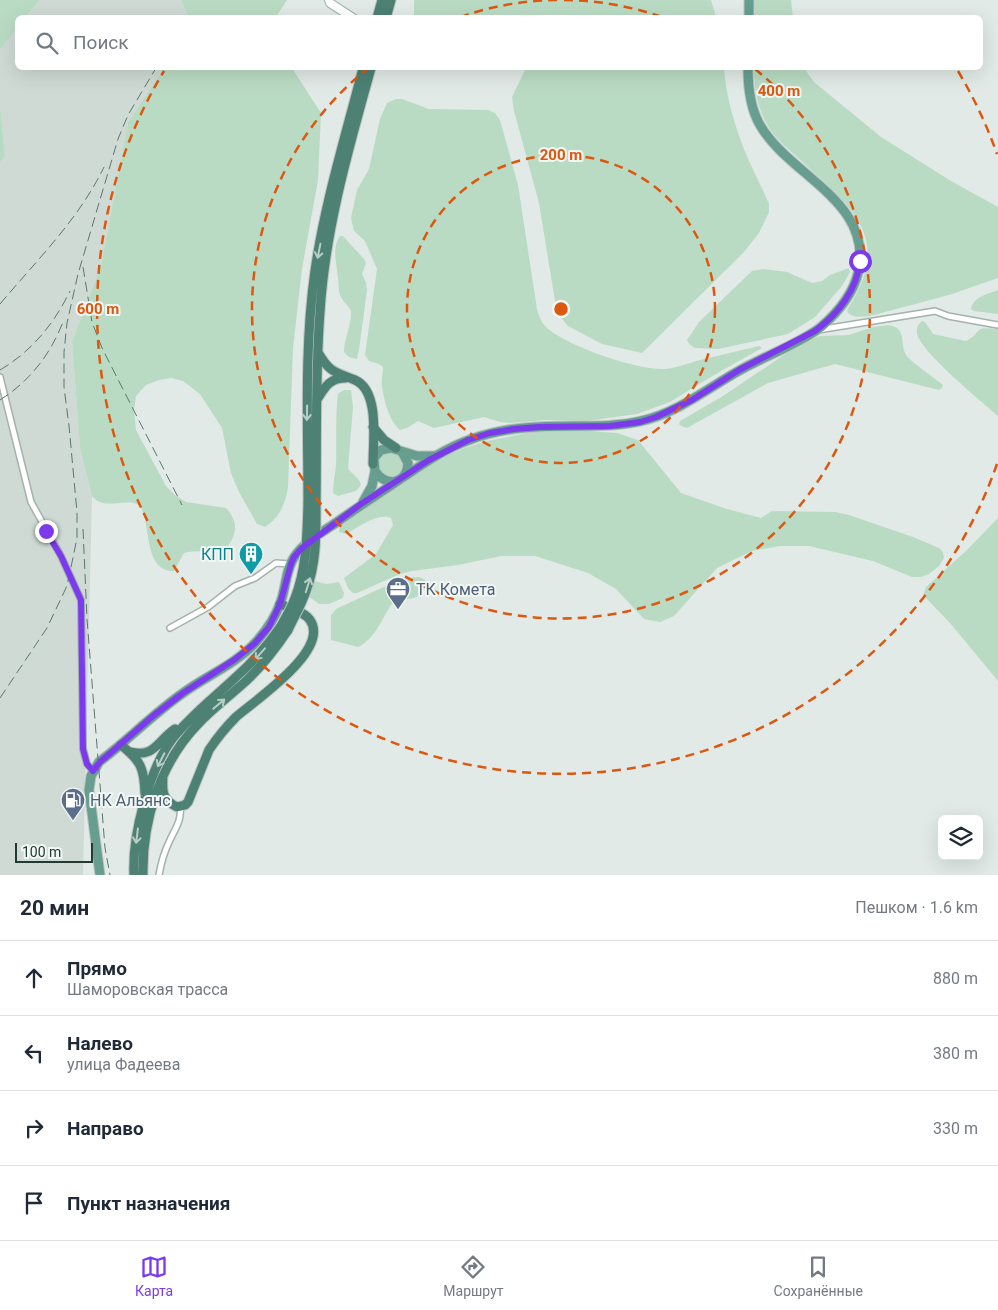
<!DOCTYPE html>
<html lang="ru">
<head>
<meta charset="utf-8">
<style>
	body { margin:0; font-family:Roboto,sans-serif; background:#f6f6f7; color:#1f2937 }
	.controls { position:absolute; right:15px; bottom:15px; display:grid; overflow:hidden; border-radius:8px; box-shadow:0 5px 20px #0002 }
	.controls button { width:45px; height:45px; display:grid; place-items:center; padding:0; border:0; border-bottom:1px solid #e0e1e3; background:#fff; color:#1f2937; font:25px sans-serif }
	.scale { position:absolute; left:15px; bottom:12px; width:78px; box-sizing:border-box; padding-left:5px; border:2px solid #223a33; border-top:0; font-size:14px; line-height:18px; white-space:nowrap; color:#223a33; -webkit-text-stroke:4px #f1f7f4; paint-order:stroke }
	.stop { position:absolute; width:15px; height:15px; margin:-11px; border:4px solid #7c3aed; border-radius:50%; background:#fff }
	.stop.end { background:#7c3aed; border-color:#fff; box-shadow:0 1px 5px #0008 }
	.list { margin:0; padding:0; list-style:none }
	h2 { display:flex; justify-content:space-between; align-items:center; height:65px; margin:0; padding:0 20px; font-size:21px }
	h2 small { font-size:16px; font-weight:400; color:#747a83 }
	.list li { display:grid; grid-template-columns:32px 1fr auto; gap:15px; align-items:center; box-sizing:border-box; height:75px; padding:0 20px; border-top:1px solid #e0e1e3 }
	.list b { display:block; font-size:19px; white-space:nowrap }
	.list p { margin:0; font-size:16px; white-space:nowrap; color:#747a83 }
	.list em { font-size:16px; font-style:normal; color:#747a83 }
	.icon { flex:none; width:28px; height:28px; fill:none; stroke:currentColor; stroke-width:2; stroke-linecap:round; stroke-linejoin:round }
	.map { position:relative; flex:none; width:998px; height:875px; overflow:hidden }
	.search { position:absolute; background:#fff; box-shadow:0 5px 20px #0002; left:15px; right:15px; top:15px; height:55px; display:flex; align-items:center; gap:12px; box-sizing:border-box; padding:0 18px; border-radius:8px; color:#747a83; font-size:19px }
	.sheet { height:365px; background:#fff }
	nav { display:flex; justify-content:space-around; align-items:center; box-sizing:border-box; height:70px; border-top:1px solid #e0e1e3; background:#fff; font-size:14px; color:#747a83 }
	nav a { display:grid; justify-items:center; gap:2px }
	nav .on { color:#7c3aed }
	.map>svg:first-child { display:block }
	.built { fill:#cfdad5 }
	.green { fill:#badbc3 }
	.lines { fill:none; stroke-linecap:round; stroke-linejoin:round }
	.minor-casing { stroke:#a4b2ad; stroke-width:8 }
	.secondary-casing { stroke:#a0b5ad; stroke-width:10 }
	.primary-casing { stroke:#bdc4c2; stroke-width:11 }
	.trunk-casing { stroke:#bdc4c2; stroke-width:11 }
	.minor { stroke:#fff; stroke-width:5 }
	.secondary { stroke:#fff; stroke-width:8 }
	.primary { stroke:#679e8f; stroke-width:9 }
	.trunk { stroke:#4c8174; stroke-width:9 }
	.rail { stroke:#5c766e; stroke-width:1; stroke-dasharray:10 5; stroke-linecap:butt }
	.trunk-bridge-casing { stroke:#bdc4c2; stroke-width:11; stroke-linecap:butt }
	.trunk-bridge { stroke:#4c8174; stroke-width:9 }
	.oneway { stroke:#b7cec7 }
	.route { stroke:#7c3aed; stroke-width:6 }
	.ring { fill:none; stroke:#de570e; stroke-width:2.5; stroke-dasharray:9 6 }
	.labels { text-anchor:middle; dominant-baseline:central; stroke-width:4; stroke-linejoin:round; paint-order:stroke }
	.culture-label { font-size:16px; fill:#0d838f; stroke:#f1f7f4; text-anchor:end }
	.service-label { font-size:16px; fill:#4e5e75; stroke:#f1f7f4; text-anchor:start }
	.centre { fill:#de570e; stroke:#f1f7f4; stroke-width:2.5 }
	.ring-label { font-size:15px; text-anchor:middle; font-weight:bold; fill:#de570e; stroke:#f1f7f4; stroke-width:4; stroke-linejoin:round; paint-order:stroke }
</style>
</head>
<body>
<div class="map">
<svg width="998" height="875" viewBox="0 0 998 875">
	<rect width="100%" height="100%" fill="#e1eae6"/>
	<!-- built -->
	<path class="built" d="M 40,0 L 181,0 L 189,17 L 26,18 Z
		M 17,28 L 18,68 L 164,68 L 128,122 L 101,266 L 72,341 L 80,448 L 92,496 L 83,875 L 0,875 L 0,162 L 5,157 L 0,104 L 0,50 Z"/>
	<!-- green -->
	<path class="green" d="M 0,0 L 40,0 L 26,17 L 18,18 L 17,28 L 0,50 Z
		M 181,0 L 287,0 L 276,17 L 189,18 Z
		M 414,0 L 711,0 L 716,17 L 414,17 Z
		M 754,0 L 791,0 L 793,17 L 755,17 Z
		M 164,68 L 292,68 L 321,113 L 318,180 L 302,269 L 293,348 L 288,487 C 285,505 280,517 265,527 L 257,524 L 239,492 L 231,473 L 222,428 L 200,394 L 183,381 L 171,378 L 159,380 L 146,385 L 136,396 L 134,410 L 136,430 L 166,486 L 175,495 L 186,502 L 226,508 C 231,513 236,522 235,529 C 229,562 208,547 184,553 L 174,571 C 144,572 151,526 141,508 C 133,494 104,513 92,496 L 80,448 L 72,341 L 101,266 L 128,122 Z
		M 526,68 L 724,68 C 726,97 735,127 746,154 C 753,171 762,187 769,204 L 769,212 L 759,233 L 744,252 L 642,353 L 602,344 L 568,326 L 557,313 L 539,203 L 514,111 L 512,97 Z
		M 754,68 L 804,68 L 814,82 L 881,137 L 951,181 L 998,207 L 998,278 L 949,295 L 870,316 C 862,317 854,318 848,313 L 847,310 C 896,235 849,206 797,157 C 787,148 775,138 768,126 C 757,108 754,88 754,68 Z
		M 396,99 L 402,99 L 429,109 L 488,110 L 495,113 L 500,120 L 518,185 L 537,309 C 539,315 541,322 545,326 C 565,346 639,371 666,369 C 676,368 686,364 696,361 C 717,356 738,351 759,346 L 762,348 L 714,375 L 670,402 L 637,414 L 587,421 L 546,420 L 511,423 L 500,422 L 484,417 L 434,428 L 418,421 L 407,428 L 400,430 C 389,421 384,400 382,387 C 381,380 383,374 383,367 L 379,364 L 369,361 L 365,355 L 377,269 L 365,241 L 354,231 L 351,218 L 357,190 L 369,169 L 380,119 L 387,103 Z
		M 0,104 L 5,157 L 0,162 Z
		M 340,236 L 343,236 L 364,259 L 366,263 L 362,274 L 366,283 L 367,290 L 359,350 L 357,359 L 349,357 L 344,352 C 344,339 351,327 351,313 C 351,306 344,304 341,297 C 338,292 339,284 338,278 C 337,264 331,249 340,236 Z
		M 849,268 L 850,272 L 842,286 L 815,317 L 788,334 L 718,349 L 695,348 L 690,345 L 687,340 L 699,322 L 752,271 L 763,269 L 787,272 L 812,283 L 822,281 L 830,275 Z
		M 998,290 L 998,314 L 974,311 L 971,309 C 973,297 988,294 998,290 Z
		M 922,321 L 925,322 L 933,334 L 966,341 C 984,332 971,326 998,329 L 998,416 C 981,401 922,353 917,334 C 916,328 918,324 922,321 Z
		M 888,325 C 908,328 899,342 906,355 C 911,362 935,378 943,385 L 942,388 L 939,390 L 835,364 L 768,383 L 687,428 L 681,426 L 679,424 L 680,421 L 723,396 L 794,348 L 811,339 L 820,336 L 849,335 L 873,327 Z
		M 344,390 L 351,390 L 353,407 L 348,468 C 352,475 359,477 361,485 L 356,491 L 338,496 L 333,493 C 333,483 335,474 336,465 C 337,441 335,417 338,394 Z
		M 588,431 L 617,433 L 638,440 L 681,493 L 727,509 L 761,518 L 772,511 L 835,512 L 849,515 L 913,537 L 939,548 L 943,552 L 944,558 L 939,566 L 929,574 L 921,577 L 912,577 L 873,561 L 809,546 L 780,546 L 752,551 L 717,568 L 674,616 L 660,622 L 644,619 L 616,589 L 588,573 L 535,556 L 501,556 L 458,565 L 412,571 L 400,574 L 357,593 L 353,593 L 348,588 L 344,578 L 376,554 L 393,525 L 391,518 C 378,512 357,528 346,534 L 339,532 L 340,525 L 438,459 L 465,448 L 487,441 L 532,432 Z
		M378 465a13 13 0 1 1 26 0a13 13 0 1 1-26 0Z
		M 998,518 L 998,681 L 950,623 L 923,595 L 926,587 L 967,550 Z
		M 419,577 L 424,579 L 426,581 C 423,604 407,596 393,602 C 382,618 376,638 358,647 L 331,640 L 331,615 L 336,609 L 403,578 Z
		M 314,581 L 327,584 L 339,582 L 344,593 L 343,598 L 329,604 L 319,604 L 308,596 Z"/>
	<g class="lines">
		<defs>
			<path id="minor" d="M 818,330 L 935,311 L 948,316 L 998,325
				M 0,377 L 31,502 L 61,556 L 81,600 L 83,749 L 87,764 L 93,771
				M 170,628 L 208,607 L 235,586 L 255,578 L 276,563 L 290,564
				M 159,875 C 161,863 164,852 170,840 C 175,829 182,820 180,807"/>
			<path id="secondary" d="M 329,0 L 330,3 L 353,18"/>
			<path id="primary" d="M 749,0 L 749,18
				M 375,471 C 386,488 407,484 408,463 L 402,452
				M 363,502 L 372,486 L 375,471 L 374,458 L 381,450 L 391,448 L 417,456 L 434,456
				M 100,875 L 89,790 L 91,776 L 99,762 C 128,740 153,714 183,693 C 206,676 236,664 256,642 C 267,630 276,616 281,601 C 286,587 286,568 295,556 C 305,541 323,532 337,522 C 358,507 380,493 402,478 C 423,464 444,449 469,440 C 503,427 539,426 575,426 C 597,426 620,426 641,421 C 678,413 709,387 742,369 C 767,355 799,344 821,327 C 837,313 853,294 858,273 C 875,202 789,176 760,125 C 750,108 748,88 748,68"/>
			<path id="trunk" d="M 377,18 L 382,0
				M 386,18 L 391,0
				M 319,354 C 330,373 336,372 355,380 C 380,391 373,441 373,464
				M 318,398 C 325,387 330,378 345,378
				M 373,427 L 384,440 L 396,448
				M 316,502 C 317,439 315,376 320,312 C 325,229 349,147 371,68
				M 308,503 C 308,426 304,348 315,271 C 325,202 346,135 363,68
				M 121,745 C 141,761 144,768 145,793
				M 130,752 C 155,758 157,741 175,729
				M 163,776 C 162,791 162,800 177,807 L 185,805 L 188,802 L 209,750 C 217,738 226,727 236,717 C 254,701 331,650 310,620 C 305,612 289,608 280,604
				M 134,875 C 132,836 149,769 173,738 C 191,715 215,697 236,677 C 253,662 268,645 281,626
				M 143,875 C 142,821 160,763 198,724 C 213,708 231,695 247,680 C 263,665 276,648 288,630"/>
		</defs>
		<!-- minor casing -->
		<use href="#minor" class="minor-casing"/>
		<!-- secondary casing -->
		<use href="#secondary" class="secondary-casing"/>
		<!-- primary casing -->
		<use href="#primary" class="primary-casing"/>
		<!-- trunk casing -->
		<use href="#trunk" class="trunk-casing"/>
		<!-- minor -->
		<use href="#minor" class="minor"/>
		<!-- secondary -->
		<use href="#secondary" class="secondary"/>
		<!-- primary -->
		<use href="#primary" class="primary"/>
		<!-- trunk -->
		<use href="#trunk" class="trunk"/>
		<!-- rail -->
		<path class="rail" d="M 83,267 L 92,322 L 102,348 L 182,505
			M 0,304 C 37,260 79,219 104,167
			M 0,370 C 32,351 54,324 70,291
			M 0,400 C 30,381 50,355 63,322
			M 83,529 L 87,619 L 105,848 L 110,875
			M 0,698 L 47,628 L 66,588 L 69,577 L 77,538 L 77,512 L 69,426 L 64,387 L 64,352 L 67,323 L 78,274 L 118,139 L 128,115 L 156,68"/>
		<defs>
			<path id="trunk-bridge" d="M 281,626 C 286,617 292,607 295,598 C 307,567 307,535 308,503
				M 288,630 C 294,617 302,604 306,591 C 317,563 316,532 316,502"/>
		</defs>
		<!-- trunk-bridge casing -->
		<use href="#trunk-bridge" class="trunk-bridge-casing"/>
		<!-- trunk-bridge -->
		<use href="#trunk-bridge" class="trunk-bridge"/>
	</g>
	<!-- one-way arrows -->
	<defs><path id="oneway-shaft" d="M-6 0H5M1.5-3L5.5 0L1.5 3" fill="none" stroke-width="1.6" stroke-linecap="round" stroke-linejoin="round" transform="scale(1.25)"/></defs>
	<g class="oneway">
		<use href="#oneway-shaft" transform="translate(319 251) rotate(101)"/>
		<use href="#oneway-shaft" transform="translate(307 413) rotate(91)"/>
		<use href="#oneway-shaft" transform="translate(308 585) rotate(-73)"/>
		<use href="#oneway-shaft" transform="translate(260 654) rotate(131)"/>
		<use href="#oneway-shaft" transform="translate(219 704) rotate(-40)"/>
		<use href="#oneway-shaft" transform="translate(161 760) rotate(117)"/>
		<use href="#oneway-shaft" transform="translate(137 836) rotate(97)"/>
	</g>
	<g class="lines">
		<!-- route -->
		<path class="route" d="M 46,531 L 61,556 L 81,600 L 83,749 L 87,764 L 93,771 L 100,762 L 153,716 L 183,693 L 234,660 L 254,644 L 269,627 L 280,604 L 291,564 L 294,557 L 302,548 L 361,504 L 429,460 L 468,440 L 490,433 L 514,429 L 539,427 L 610,426 L 640,422 L 656,417 L 692,400 L 739,370 L 815,331 C 838,314 857,290 860,261"/>
	</g>
	<!-- distance rings -->
	<g class="ring">
		<circle cx="561" cy="309" r="154"/>
		<path d="M460 17A309 309 0 0 1 558 0M564 0A309 309 0 0 1 662 17M755 69A309 309 0 1 1 367 69"/>
		<path d="M997 464A463 463 0 1 1 164 71M958 71A463 463 0 0 1 997 154"/>
	</g>
	<!-- icons -->
	<defs>
		<symbol id="building-pin" viewBox="-11 -11 22 30"><path d="M0 17L-7.5 6A9.5 9.5 0 1 1 7.5 6Z" fill="#0f9aa8" stroke="#f1f7f4"/><path d="M-4-6H4V6H1V3H-1V6H-4ZM-2.5-4.3h1.7v1.8h-1.7ZM.8-4.3h1.7v1.8H.8ZM-2.5-1h1.7V.8h-1.7ZM.8-1h1.7V.8H.8Z" fill="#fff"/></symbol>
		<symbol id="office-pin" viewBox="-11 -11 22 30"><path d="M0 17L-7.5 6A9.5 9.5 0 1 1 7.5 6Z" fill="#5c6f8a" stroke="#f1f7f4"/><path d="M-6-3h4V-5.5h4V-3h4V5H-6ZM-1-4.5V-3h2v-1.5ZM-6 0V1H6V0Z" fill="#fff"/></symbol>
		<symbol id="fuel-pin" viewBox="-11 -11 22 30"><path d="M0 17L-7.5 6A9.5 9.5 0 1 1 7.5 6Z" fill="#5c6f8a" stroke="#f1f7f4"/><path d="M-5.5-6h7V0h2V4h1.3V-2.5L3-4.5l.8-.8L6-3V5H2.5V1h-1V6h-7ZM-4.2-4.7v3.2H.2V-4.7Z" fill="#fff"/></symbol>
	</defs>
	<g fill-rule="evenodd">
		<use href="#building-pin" x="237" y="540" width="28" height="38"/>
		<use href="#office-pin" x="384" y="575" width="28" height="38"/>
		<use href="#fuel-pin" x="59" y="786" width="28" height="38"/>
	</g>
	<g class="labels">
		<!-- culture labels -->
		<g class="culture-label">
			<text x="234" y="554">КПП</text>
		</g>
		<!-- service labels -->
		<g class="service-label">
			<text x="416" y="589">ТК Комета</text>
			<text x="90" y="800">НК Альянс</text>
		</g>
	</g>
	<circle cx="561" cy="309" r="8" class="centre"/>
	<g class="ring-label">
		<text x="779" y="96">400 m</text>
		<text x="561" y="160">200 m</text>
		<text x="98" y="314">600 m</text>
	</g>
</svg>
<div class="controls">
<button><svg class="icon" aria-label="layers" viewBox="0 0 24 24"><path d="M12 4l9 5-9 5-9-5zM3 14l9 5 9-5"/></svg></button>
</div>
<div class="scale">100 m</div>
<div class="stop" style="left:860px;top:261px"></div>
<div class="stop end" style="left:46px;top:531px"></div>
<div class="search"><svg class="icon" aria-label="search" viewBox="0 0 24 24"><circle cx="10" cy="10" r="6"/><path d="M15 15l6 6"/></svg>Поиск</div>
</div>
<section class="sheet">
<h2>20 мин<small>Пешком · 1.6 km</small></h2>
<ul class="list">
<li><svg class="icon" aria-label="ahead" viewBox="0 0 24 24"><path d="M12 20V5M6 11l6-6 6 6"/></svg><div><b>Прямо</b><p>Шаморовская трасса</p></div><em>880 m</em></li>
<li><svg class="icon" aria-label="left" viewBox="0 0 24 24"><path d="M17 20v-9H6M10 6l-5 5 5 5"/></svg><div><b>Налево</b><p>улица Фадеева</p></div><em>380 m</em></li>
<li><svg class="icon" aria-label="right" viewBox="0 0 24 24"><path d="M7 20v-9h11M14 6l5 5-5 5"/></svg><div><b>Направо</b></div><em>330 m</em></li>
<li><svg class="icon" aria-label="arrive" viewBox="0 0 24 24"><path d="M6 21V4h12l-3 4 3 4H6"/></svg><div><b>Пункт назначения</b></div></li>
</ul>
</section>
<nav>
<a class="on"><svg class="icon" aria-label="map" viewBox="0 0 24 24"><path d="M3 6l6-2 6 2 6-2v14l-6 2-6-2-6 2zM9 4v14M15 6v14"/></svg>Карта</a>
<a><svg class="icon" aria-label="directions" viewBox="0 0 24 24"><path d="M12 3l9 9-9 9-9-9zM9 14v-3h6M13 9l2 2-2 2"/></svg>Маршрут</a>
<a><svg class="icon" aria-label="saved" viewBox="0 0 24 24"><path d="M7 4h10v16l-5-4-5 4z"/></svg>Сохранённые</a>
</nav>
</body>
</html>
